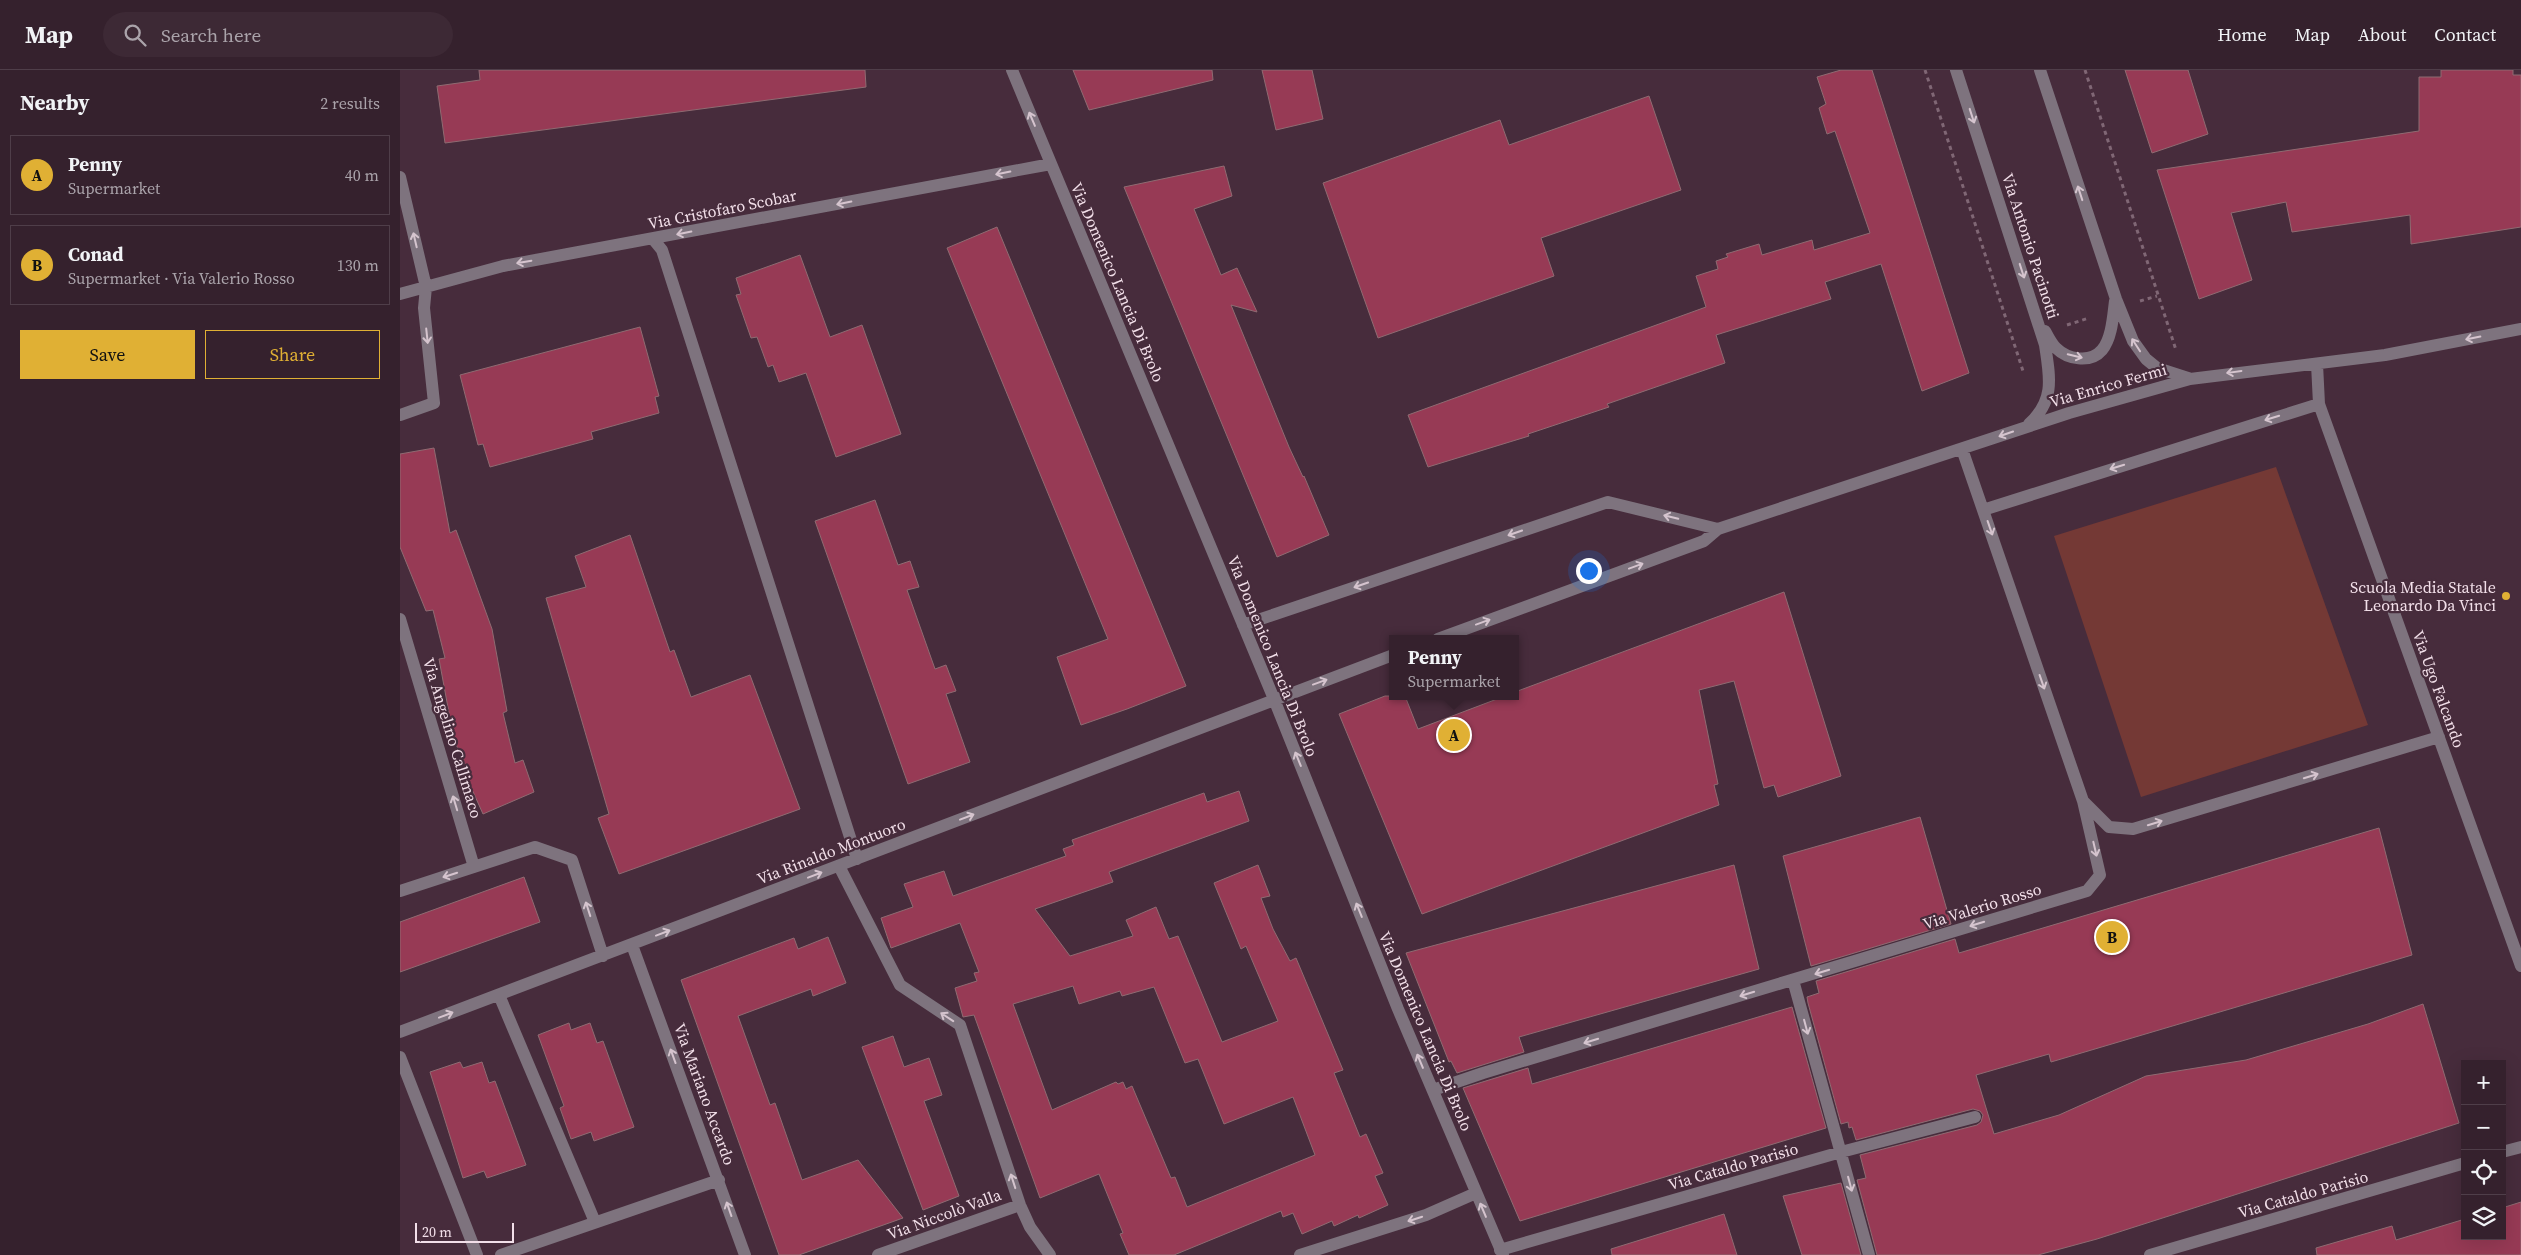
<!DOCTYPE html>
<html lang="en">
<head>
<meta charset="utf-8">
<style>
	body { margin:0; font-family:"Source Serif 4",serif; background:#3d2935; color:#f1f3f6 }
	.controls { position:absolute; right:15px; bottom:15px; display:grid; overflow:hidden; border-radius:0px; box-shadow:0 5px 20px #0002 }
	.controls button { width:45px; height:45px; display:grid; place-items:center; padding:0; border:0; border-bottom:1px solid #4f3e49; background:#35212d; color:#f1f3f6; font:25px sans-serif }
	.scale { position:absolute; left:15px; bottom:12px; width:99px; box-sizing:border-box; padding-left:5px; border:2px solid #f2dfe9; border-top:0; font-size:14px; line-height:18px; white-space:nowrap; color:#f2dfe9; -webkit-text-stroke:4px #472c3c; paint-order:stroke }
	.you { position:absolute; left:1188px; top:500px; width:18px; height:18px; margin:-12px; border:4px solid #fff; border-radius:50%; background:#1a73e8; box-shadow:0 0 0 8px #1a73e833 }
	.badge { display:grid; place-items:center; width:32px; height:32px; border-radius:50%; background:#e0b034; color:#111; font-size:16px; font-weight:700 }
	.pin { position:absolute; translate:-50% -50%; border:2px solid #fff; box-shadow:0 1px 5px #0006 }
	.popup { position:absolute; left:989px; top:565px; width:130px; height:65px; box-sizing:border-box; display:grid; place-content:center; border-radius:0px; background:#35212d; filter:drop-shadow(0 1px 4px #0005); font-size:16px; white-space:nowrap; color:#aaa3aa }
	.popup b { font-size:19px; color:#f1f3f6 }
	.popup::after { content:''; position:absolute; left:50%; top:100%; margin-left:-10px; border:10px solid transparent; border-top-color:#35212d }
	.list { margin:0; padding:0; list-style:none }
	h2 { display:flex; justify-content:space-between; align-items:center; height:65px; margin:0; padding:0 20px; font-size:21px }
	h2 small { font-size:16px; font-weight:400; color:#aaa3aa }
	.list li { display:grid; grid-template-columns:32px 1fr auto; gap:15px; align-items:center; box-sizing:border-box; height:80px; margin:0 10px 10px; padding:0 10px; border:1px solid #4f3e49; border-radius:0px }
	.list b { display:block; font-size:19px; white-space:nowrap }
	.list p { margin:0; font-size:16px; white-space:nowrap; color:#aaa3aa }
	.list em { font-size:16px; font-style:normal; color:#aaa3aa }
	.actions { display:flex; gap:10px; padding:15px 20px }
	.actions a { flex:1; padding:11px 0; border:1px solid #e0b034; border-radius:0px; text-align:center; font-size:18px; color:#e0b034 }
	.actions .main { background:#e0b034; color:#111 }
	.icon { flex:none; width:28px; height:28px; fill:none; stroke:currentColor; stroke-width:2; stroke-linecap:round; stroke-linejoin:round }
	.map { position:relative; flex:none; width:2121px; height:1185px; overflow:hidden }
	header { display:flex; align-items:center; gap:30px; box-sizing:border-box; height:70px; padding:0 25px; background:#35212d; border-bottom:1px solid #4f3e49 }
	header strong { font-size:24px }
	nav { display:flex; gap:28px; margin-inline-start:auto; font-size:18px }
	.search { width:350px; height:45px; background:#3d2935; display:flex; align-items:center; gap:12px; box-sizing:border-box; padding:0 18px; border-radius:28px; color:#aaa3aa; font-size:19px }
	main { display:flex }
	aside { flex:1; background:#35212d }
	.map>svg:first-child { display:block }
	.green { fill:#743935 }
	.building { fill:#973a55; stroke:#8f6b72; fill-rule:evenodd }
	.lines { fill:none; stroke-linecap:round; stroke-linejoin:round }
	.path { stroke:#806775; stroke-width:3; stroke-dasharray:4 4; stroke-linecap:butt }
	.minor { stroke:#7e737e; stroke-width:12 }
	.oneway { stroke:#d5c4ce }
	.poi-dot { fill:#e0b034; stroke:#472c3c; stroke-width:2 }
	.labels { text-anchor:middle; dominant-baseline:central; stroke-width:4.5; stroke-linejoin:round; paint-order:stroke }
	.street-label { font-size:16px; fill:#f2dfe9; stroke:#472c3c }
	.poi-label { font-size:16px; fill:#f2dfe9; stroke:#472c3c; text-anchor:end }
</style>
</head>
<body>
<header>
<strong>Map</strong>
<div class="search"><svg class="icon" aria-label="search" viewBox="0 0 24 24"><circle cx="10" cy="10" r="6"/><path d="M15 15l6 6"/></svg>Search here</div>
<nav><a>Home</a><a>Map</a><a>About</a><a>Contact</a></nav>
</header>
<main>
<aside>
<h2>Nearby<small>2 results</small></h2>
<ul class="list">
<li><span class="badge">A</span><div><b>Penny</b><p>Supermarket</p></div><em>40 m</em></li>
<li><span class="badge">B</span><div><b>Conad</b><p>Supermarket · Via Valerio Rosso</p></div><em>130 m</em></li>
</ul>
<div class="actions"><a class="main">Save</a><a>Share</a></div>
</aside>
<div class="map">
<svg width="2121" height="1185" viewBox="0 0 2121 1185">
	<rect width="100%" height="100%" fill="#472c3c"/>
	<!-- green -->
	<path class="green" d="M 1876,397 L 1968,655 L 1741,727 L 1654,466 Z"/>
	<!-- building -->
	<path class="building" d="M 79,0 L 465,0 L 466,17 L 45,73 L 37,16 L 80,10 Z
		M 673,0 L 812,0 L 813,10 L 689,40 Z
		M 862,0 L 912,0 L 923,49 L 876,60 Z
		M 1441,0 L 1472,0 L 1569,303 L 1522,321 L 1481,194 L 1425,212 L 1431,229 L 1316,265 L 1325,293 L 1207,334 L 1209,337 L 1128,364 L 1129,366 L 1028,397 L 1008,345 L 1306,237 L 1296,206 L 1318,199 L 1316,191 L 1328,187 L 1326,184 L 1359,174 L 1362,185 L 1412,170 L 1414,180 L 1470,163 L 1435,61 L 1427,64 L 1419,38 L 1426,34 L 1417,7 Z
		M 1725,0 L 1788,0 L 1808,64 L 1752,83 Z
		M 2041,0 L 2113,0 L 2113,5 L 2121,5 L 2121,157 L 2011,174 L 2010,145 L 1892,162 L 1886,132 L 1831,143 L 1852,210 L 1799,229 L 1757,100 L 2019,61 L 2019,7 L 2041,7 Z
		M 1249,26 L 1281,120 L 1141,168 L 1154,206 L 978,268 L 923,113 L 1100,50 L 1109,75 Z
		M 824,96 L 832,126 L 794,139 L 821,205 L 837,198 L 857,242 L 831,235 L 889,377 L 903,407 L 904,406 L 929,465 L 877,487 L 724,117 Z
		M 597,157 L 786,616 L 727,639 L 681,655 L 657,587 L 708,569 L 547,178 Z
		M 400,185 L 430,267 L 462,255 L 501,364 L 436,387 L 406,303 L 379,312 L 373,295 L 368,297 L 357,267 L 351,268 L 336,225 L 341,224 L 336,208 Z
		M 240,257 L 259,326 L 255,327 L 259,343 L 191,362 L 193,369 L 90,397 L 83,374 L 78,375 L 60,305 Z
		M 34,378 L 50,463 L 56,460 L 92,559 L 107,641 L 103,643 L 115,693 L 123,690 L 134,722 L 83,744 L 66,706 L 70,705 L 54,670 L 39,589 L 45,588 L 33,540 L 26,541 L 0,477 L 0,384 Z
		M 475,430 L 498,495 L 510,491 L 519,517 L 507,520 L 535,599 L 546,595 L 556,621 L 546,624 L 570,692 L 508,714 L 415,451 Z
		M 230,465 L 270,582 L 274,580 L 291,627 L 350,605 L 400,739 L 219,804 L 198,748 L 209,744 L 146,528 L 186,517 L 175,486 Z
		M 1384,522 L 1441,706 L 1378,727 L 1374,715 L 1364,718 L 1334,611 L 1299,620 L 1318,714 L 1314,715 L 1319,735 L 1022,844 L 939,644 L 985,626 L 1005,626 L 1018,659 L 1105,626 L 1115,626 L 1115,622 Z
		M 839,721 L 849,751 L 709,802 L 713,812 L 635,839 L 670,886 L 733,866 L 726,850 L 756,837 L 769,869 L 778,866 L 822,972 L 878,951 L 846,876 L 841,879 L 814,813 L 858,795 L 870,826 L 861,828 L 873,859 L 890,891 L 896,888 L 943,1000 L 934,1003 L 960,1067 L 966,1064 L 983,1103 L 975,1106 L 988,1135 L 959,1148 L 958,1145 L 934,1156 L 932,1151 L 902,1164 L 893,1143 L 883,1147 L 881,1141 L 774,1185 L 729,1185 L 720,1164 L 723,1163 L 699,1104 L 640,1128 L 574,945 L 563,947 L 555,918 L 577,911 L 574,903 L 579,902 L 560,853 L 491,878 L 481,848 L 513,837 L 504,814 L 544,801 L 553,826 L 666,786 L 663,779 L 674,775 L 672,770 L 804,723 L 807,732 ZM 673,916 L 679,934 L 720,921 L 722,926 L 754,917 L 785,993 L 798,989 L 824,1054 L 893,1027 L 915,1085 L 787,1137 L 775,1107 L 771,1108 L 732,1016 L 726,1019 L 723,1012 L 718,1014 L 716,1012 L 652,1040 L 613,934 Z
		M 1520,747 L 1551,854 L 1411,896 L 1383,786 Z
		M 1979,758 L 2012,885 L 1651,992 L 1649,984 L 1576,1005 L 1594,1064 L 1659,1045 L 1746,1006 L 1846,990 L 1968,954 L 2023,934 L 2059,1053 L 1697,1169 L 1638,1185 L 1477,1185 L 1457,1110 L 1466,1108 L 1460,1085 L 1577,1055 L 1581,1052 L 1583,1045 L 1580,1041 L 1573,1039 L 1456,1070 L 1452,1057 L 1449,1058 L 1448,1052 L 1441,1054 L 1408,933 L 1407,927 L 1419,923 L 1416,911 L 1555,869 L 1559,883 Z
		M 1334,795 L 1359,899 L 1119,967 L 1124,982 L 1057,1003 L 1051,991 L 1049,992 L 1006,883 Z
		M 124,807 L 140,852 L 0,902 L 0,852 Z
		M 428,867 L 446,913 L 413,926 L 411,919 L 338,946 L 370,1035 L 375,1033 L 402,1110 L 458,1090 L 503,1148 L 399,1185 L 379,1185 L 281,910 L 394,868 L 398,879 Z
		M 1392,937 L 1426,1058 L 1120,1151 L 1063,1018 L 1128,998 L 1132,1014 Z
		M 169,953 L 171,960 L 190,953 L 197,973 L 203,971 L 234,1057 L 194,1071 L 191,1062 L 171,1069 L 160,1038 L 164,1036 L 138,965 Z
		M 493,966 L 504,997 L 529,988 L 542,1025 L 524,1031 L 559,1126 L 523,1140 L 462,977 Z
		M 60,992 L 63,998 L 82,992 L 89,1013 L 95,1011 L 126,1095 L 87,1108 L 84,1101 L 63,1108 L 30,1002 Z
		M 1441,1113 L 1461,1185 L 1402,1185 L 1383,1126 Z
		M 2121,1132 L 2121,1185 L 1917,1185 L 1916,1178 L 1992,1156 L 1996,1170 L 2065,1149 L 2065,1166 L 2102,1166 L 2102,1138 Z
		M 1324,1144 L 1337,1185 L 1212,1185 L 1211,1179 Z"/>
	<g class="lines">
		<!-- path -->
		<path class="path" d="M 1525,0 L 1623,301
			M 1685,0 L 1776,280
			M 1740,231 L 1757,226
			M 1667,255 L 1689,248"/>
		<!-- minor -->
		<path class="minor" d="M 612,0 L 874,629 L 998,939 L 1103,1185
			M 1556,0 L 1645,275 C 1650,308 1655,330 1629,354
			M 1640,0 L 1716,229 L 1733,271 L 1746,289 L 1757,298 L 1788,308
			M 0,107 L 26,217 L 24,238 L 34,333 L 0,345
			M 253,169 L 262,180 L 457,789
			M 0,224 L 103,196 L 651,94
			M 1645,261 C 1648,266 1651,273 1656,278 C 1667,289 1690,294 1702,280 C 1712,268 1713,246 1715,231
			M 1917,294 L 1919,334 L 2121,896
			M 1583,440 L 1919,334
			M 0,549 L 74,797
			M 843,555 L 1208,432 L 1318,459
			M 1038,569 L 1304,471 L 1318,459 L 1669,343 L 1790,309 L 1985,285 L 2121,259
			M 1683,731 L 1709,757 L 1733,759 L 2039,667
			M 439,796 L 500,915 L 560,955 L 620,1135 L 630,1157 L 650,1185
			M 0,821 L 135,777 L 172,790 L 203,886
			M 232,875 L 345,1185
			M 1393,910 L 1469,1185
			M 99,925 L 195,1152
			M 0,962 L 993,585
			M 0,987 L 77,1185
			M 1033,1020 L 1083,1003 L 1687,821 L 1700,805 L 1683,731 L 1562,379
			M 2102,1082 L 2121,1077
			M 1100,1180 L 1441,1082 L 1575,1047
			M 101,1185 L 319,1110
			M 478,1185 L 620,1135
			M 900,1185 L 1026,1145 L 1076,1123
			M 1750,1185 L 2065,1093"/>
	</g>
	<!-- one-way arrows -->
	<defs><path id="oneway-shaft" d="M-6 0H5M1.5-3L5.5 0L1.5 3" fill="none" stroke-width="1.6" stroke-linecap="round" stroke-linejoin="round" transform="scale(1.25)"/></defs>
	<g class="oneway">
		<use href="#oneway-shaft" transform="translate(1572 46) rotate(72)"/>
		<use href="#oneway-shaft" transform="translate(632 49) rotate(-113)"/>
		<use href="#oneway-shaft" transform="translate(603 103) rotate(169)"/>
		<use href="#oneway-shaft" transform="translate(1680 123) rotate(-108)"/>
		<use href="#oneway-shaft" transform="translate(444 133) rotate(169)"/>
		<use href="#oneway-shaft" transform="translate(284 163) rotate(169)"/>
		<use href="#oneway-shaft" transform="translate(15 170) rotate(-103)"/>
		<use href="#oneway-shaft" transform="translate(124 192) rotate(170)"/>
		<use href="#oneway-shaft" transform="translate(1622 201) rotate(72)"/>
		<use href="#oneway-shaft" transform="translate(27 266) rotate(84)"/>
		<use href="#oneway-shaft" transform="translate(2073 268) rotate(169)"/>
		<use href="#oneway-shaft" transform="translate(1736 275) rotate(-123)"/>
		<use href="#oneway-shaft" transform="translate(1675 286) rotate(14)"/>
		<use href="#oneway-shaft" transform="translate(1834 302) rotate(172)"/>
		<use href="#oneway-shaft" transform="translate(1872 348) rotate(163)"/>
		<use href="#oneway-shaft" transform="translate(1606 364) rotate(161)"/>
		<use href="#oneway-shaft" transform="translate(1717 397) rotate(163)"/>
		<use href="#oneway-shaft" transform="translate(1271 447) rotate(-166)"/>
		<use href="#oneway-shaft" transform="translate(1590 458) rotate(71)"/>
		<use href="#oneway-shaft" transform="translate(1115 463) rotate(161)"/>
		<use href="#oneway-shaft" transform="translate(1236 496) rotate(-20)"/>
		<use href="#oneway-shaft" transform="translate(961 515) rotate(161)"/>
		<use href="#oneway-shaft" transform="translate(1083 552) rotate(-20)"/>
		<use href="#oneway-shaft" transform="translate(920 612) rotate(-20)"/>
		<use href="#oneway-shaft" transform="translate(1642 612) rotate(71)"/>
		<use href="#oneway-shaft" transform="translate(898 689) rotate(-112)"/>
		<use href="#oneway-shaft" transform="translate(1911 706) rotate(-17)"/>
		<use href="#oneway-shaft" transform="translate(55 733) rotate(-107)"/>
		<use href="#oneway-shaft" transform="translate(567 747) rotate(-21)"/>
		<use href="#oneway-shaft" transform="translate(1755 753) rotate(-17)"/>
		<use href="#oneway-shaft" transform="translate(1695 779) rotate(77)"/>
		<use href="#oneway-shaft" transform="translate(50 805) rotate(162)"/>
		<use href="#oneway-shaft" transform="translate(415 805) rotate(-21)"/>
		<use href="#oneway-shaft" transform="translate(188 839) rotate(-108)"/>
		<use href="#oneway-shaft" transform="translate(959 840) rotate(-112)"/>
		<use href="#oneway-shaft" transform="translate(1577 854) rotate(163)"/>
		<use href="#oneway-shaft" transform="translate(263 863) rotate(-21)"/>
		<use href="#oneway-shaft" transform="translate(1422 902) rotate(163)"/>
		<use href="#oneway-shaft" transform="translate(1347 924) rotate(163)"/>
		<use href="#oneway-shaft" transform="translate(46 945) rotate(-21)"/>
		<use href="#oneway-shaft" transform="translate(547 947) rotate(-146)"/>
		<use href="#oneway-shaft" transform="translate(1406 957) rotate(75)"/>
		<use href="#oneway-shaft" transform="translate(1191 971) rotate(163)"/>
		<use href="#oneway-shaft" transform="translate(273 986) rotate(-110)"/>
		<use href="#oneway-shaft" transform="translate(1020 991) rotate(-113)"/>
		<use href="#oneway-shaft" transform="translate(613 1111) rotate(-108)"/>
		<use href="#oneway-shaft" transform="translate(1450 1114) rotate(75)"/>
		<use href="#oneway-shaft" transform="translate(329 1139) rotate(-109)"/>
		<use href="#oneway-shaft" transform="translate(1083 1140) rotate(-113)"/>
		<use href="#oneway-shaft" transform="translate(1015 1149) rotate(162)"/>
	</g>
	<!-- markers -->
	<circle class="poi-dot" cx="2106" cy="526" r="5"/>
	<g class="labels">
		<!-- street labels -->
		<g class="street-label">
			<text transform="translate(322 139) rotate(-11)">Via Cristofaro Scobar</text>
			<text transform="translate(1631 176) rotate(72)">Via Antonio Pacinotti</text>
			<text transform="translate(718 212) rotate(67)">Via Domenico Lancia Di Brolo</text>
			<text transform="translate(1708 315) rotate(-16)">Via Enrico Fermi</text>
			<text transform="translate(873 586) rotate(68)">Via Domenico Lancia Di Brolo</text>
			<text transform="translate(2039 619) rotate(70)">Via Ugo Falcando</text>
			<text transform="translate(53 668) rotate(73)">Via Angelino Callimaco</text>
			<text transform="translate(431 781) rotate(-21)">Via Rinaldo Montuoro</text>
			<text transform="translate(1582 836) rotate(-17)">Via Valerio Rosso</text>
			<text transform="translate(1026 961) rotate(67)">Via Domenico Lancia Di Brolo</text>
			<text transform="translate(305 1024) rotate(70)">Via Mariano Accardo</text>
			<text transform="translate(1333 1096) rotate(-16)">Via Cataldo Parisio</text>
			<text transform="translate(1903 1124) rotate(-16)">Via Cataldo Parisio</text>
			<text transform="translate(544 1144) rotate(-20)">Via Niccolò Valla</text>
		</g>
		<!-- poi labels -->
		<g class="poi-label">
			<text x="2096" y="517">Scuola Media Statale<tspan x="2096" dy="18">Leonardo Da Vinci</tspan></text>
		</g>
	</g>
</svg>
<div class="controls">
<button>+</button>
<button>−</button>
<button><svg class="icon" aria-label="locate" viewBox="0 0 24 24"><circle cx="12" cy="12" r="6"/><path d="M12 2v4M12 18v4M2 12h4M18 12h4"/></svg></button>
<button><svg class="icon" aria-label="layers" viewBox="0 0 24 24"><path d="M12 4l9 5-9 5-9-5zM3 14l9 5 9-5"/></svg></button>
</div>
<div class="scale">20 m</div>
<div class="you"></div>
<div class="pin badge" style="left:1054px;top:665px">A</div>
<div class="popup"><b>Penny</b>Supermarket</div>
<div class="pin badge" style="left:1712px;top:867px">B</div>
</div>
</main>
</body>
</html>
